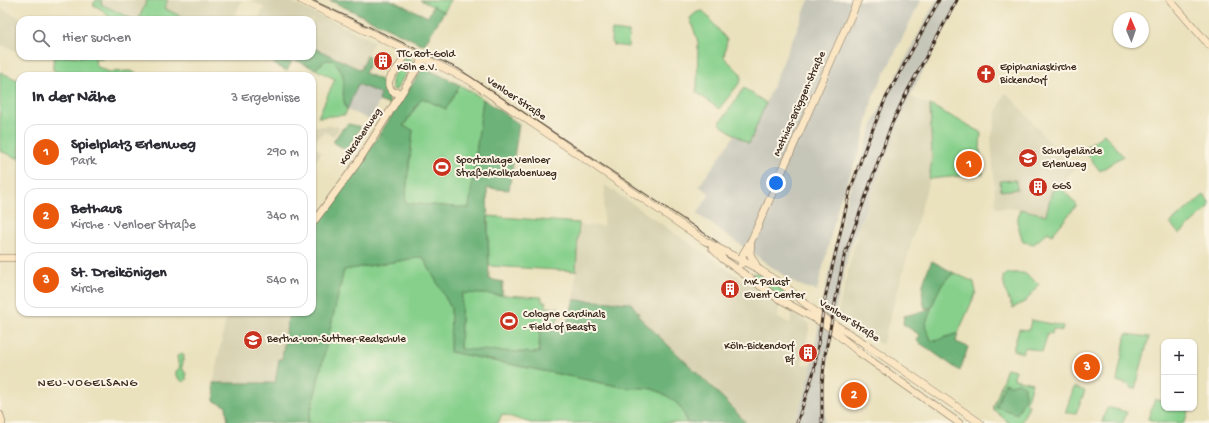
<!DOCTYPE html>
<html lang="de">
<head>
<meta charset="utf-8">
<style>
	body { margin:0; font-family:"Gochi Hand",sans-serif; background:#f7f7f7; color:#2b2b33 }
	.controls { position:absolute; right:12px; bottom:12px; display:grid; overflow:hidden; border-radius:8px; box-shadow:0 1px 3px #0004 }
	.controls button { width:36px; height:36px; display:grid; place-items:center; padding:0; border:0; border-bottom:1px solid #e1e1e2; background:#fff; color:#2b2b33; font:20px sans-serif }
	.compass { position:absolute; left:1113px; top:12px; width:36px; height:36px; border-radius:50%; background:#fff; box-shadow:0 1px 3px #0004; rotate:358deg }
	.you { position:absolute; left:776px; top:183px; width:14px; height:14px; margin:-10px; border:3px solid #fff; border-radius:50%; background:#1a73e8; box-shadow:0 0 0 6px #1a73e833 }
	.badge { display:grid; place-items:center; width:26px; height:26px; border-radius:50%; background:#ea580c; color:#fff; font-size:13px; font-weight:700 }
	.pin { position:absolute; translate:-50% -50%; border:2px solid #fff; box-shadow:0 1px 4px #0006 }
	.list { margin:0; padding:0; list-style:none }
	h2 { display:flex; justify-content:space-between; align-items:center; height:52px; margin:0; padding:0 16px; font-size:17px }
	h2 small { font-size:13px; font-weight:400; color:#7c7c81 }
	.list li { display:grid; grid-template-columns:26px 1fr auto; gap:12px; align-items:center; box-sizing:border-box; height:56px; margin:0 8px 8px; padding:0 8px; border:1px solid #e1e1e2; border-radius:12px }
	.list b { display:block; font-size:15px; white-space:nowrap }
	.list p { margin:0; font-size:13px; white-space:nowrap; color:#7c7c81 }
	.list em { font-size:13px; font-style:normal; color:#7c7c81 }
	.icon { flex:none; width:22px; height:22px; fill:none; stroke:currentColor; stroke-width:2; stroke-linecap:round; stroke-linejoin:round }
	.map { position:relative; flex:none; width:1209px; height:423px; overflow:hidden }
	.search { position:absolute; background:#fff; box-shadow:0 1px 3px #0004; left:16px; top:16px; width:300px; height:44px; display:flex; align-items:center; gap:10px; box-sizing:border-box; padding:0 14px; border-radius:12px; color:#7c7c81; font-size:15px }
	.panel { position:absolute; background:#fff; box-shadow:0 1px 3px #0004; left:16px; top:72px; width:300px; height:244px; border-radius:12px }
	.map>svg:first-child { display:block }
	.built { fill:#d7d1b1 }
	.industrial { fill:#c5c5b8 }
	.green { fill:#87d08c; stroke:#617d55 }
	.forest { fill:#6db278; stroke:#546e4b }
	.lines { fill:none; stroke-linecap:round; stroke-linejoin:round }
	.secondary-casing { stroke:#786a56; stroke-width:8 }
	.secondary { stroke:#fbe6c4; stroke-width:7 }
	.tram { stroke:#3b2a1e; stroke-width:1 }
	.rail-casing { stroke:#3b2a1e; stroke-width:3 }
	.rail { stroke:#fcf5e5; stroke-width:1.5; stroke-dasharray:4.5; stroke-linecap:butt }
	.labels { text-anchor:middle; dominant-baseline:central; stroke-width:4; stroke-linejoin:round; paint-order:stroke }
	.poi-label { font-size:11px; fill:#3b2a1e; stroke:#fcf5e5; text-anchor:start }
	.street-label { font-size:11px; fill:#3b2a1e; stroke:#fcf5e5 }
	.neighbourhood-label { font-size:12px; letter-spacing:1px; fill:#3b2a1e; stroke:#fcf5e5 }
</style>
</head>
<body>
<div class="map">
<svg width="1209" height="423" viewBox="0 0 1209 423">
	<rect width="100%" height="100%" fill="#fcf5e5"/>
	<filter id="ink" filterUnits="userSpaceOnUse"><feTurbulence type="fractalNoise" baseFrequency=".025" numOctaves="2"/><feDisplacementMap in="SourceGraphic" scale="8" xChannelSelector="R" yChannelSelector="G"/><feConvolveMatrix kernelMatrix="1 2 1 2 8 2 1 2 1" color-interpolation-filters="sRGB"/></filter>
	<filter id="wash" filterUnits="userSpaceOnUse"><feTurbulence type="fractalNoise" baseFrequency=".012" numOctaves="4" result="noise"/><feDisplacementMap in="SourceGraphic" scale="16" xChannelSelector="R" yChannelSelector="G"/><feGaussianBlur stdDeviation="0.9" result="paint"/><feColorMatrix in="noise" values="0 0 0 0 0 0 0 0 0 0 0 0 0 0 0 0 0 1.4 0 .05"/><feComposite in="paint" operator="in"/></filter>
	<g filter="url(#wash)">
		<rect width="100%" height="100%" fill="#eae1bd"/>
		<!-- built -->
		<path class="built" d="M 102,0 L 147,0 L 138,20 L 101,4 Z
			M 168,0 L 242,0 L 233,20 L 181,20 L 182,17 L 164,8 Z
			M 250,0 L 287,0 L 374,41 L 361,70 L 312,47 L 312,20 L 258,20 L 264,7 Z
			M 0,8 L 25,20 L 20,20 L 20,47 L 18,52 L 0,44 Z
			M 1007,93 L 1074,170 L 1052,191 L 1047,215 L 1012,207 L 996,208 L 991,139 L 997,112 L 1004,94 Z
			M 910,96 L 930,105 L 932,170 L 882,345 L 837,316 L 859,226 Z
			M 312,126 L 338,126 L 339,129 L 333,137 L 324,131 L 316,140 L 313,146 L 322,152 L 312,165 Z
			M 605,185 L 779,305 L 778,318 L 790,323 L 792,312 L 810,324 L 802,364 L 809,365 L 812,364 L 806,389 L 794,423 L 746,423 L 728,403 L 638,316 L 631,303 L 574,300 L 580,225 L 603,226 Z
			M 232,312 L 289,312 L 282,359 L 279,359 L 275,383 L 213,383 L 225,322 Z"/>
		<!-- industrial -->
		<path class="industrial" d="M 809,0 L 921,0 L 873,97 L 861,148 L 839,203 L 817,291 L 796,284 L 697,214 L 710,194 L 699,186 L 735,135 L 749,143 Z
			M 936,0 L 960,0 L 910,96 L 849,251 L 837,304 L 826,370 L 825,423 L 794,423 L 806,389 L 812,364 L 823,299 L 846,200 L 876,116 Z
			M 357,84 L 382,94 L 371,120 L 347,110 Z"/>
		<!-- green -->
		<path class="green" d="M 96,0 L 102,0 L 101,4 L 135,20 C 128,20 114,23 109,17 C 101,10 104,10 93,5 Z
			M 147,0 L 168,0 L 164,8 L 182,17 L 181,20 L 138,20 Z
			M 420,0 L 451,0 L 444,12 Z
			M 703,11 L 727,40 L 724,57 L 741,74 L 741,81 L 719,109 L 696,92 L 697,88 L 698,42 L 690,18 L 697,12 Z
			M 612,30 L 629,32 L 628,47 L 613,45 L 611,41 Z
			M 55,56 L 102,56 L 102,59 L 95,59 L 96,66 L 109,72 L 131,71 L 141,76 L 65,76 L 53,70 L 53,63 Z
			M 405,57 L 413,61 L 396,90 L 392,89 L 392,78 Z
			M 326,60 L 332,60 C 353,78 337,91 347,110 L 345,115 L 318,117 L 335,79 L 315,69 Z
			M 0,72 L 20,81 L 20,159 L 0,151 Z
			M 460,85 L 483,99 L 469,208 L 405,203 L 413,131 L 403,127 L 422,98 L 446,109 Z
			M 744,88 L 766,103 L 749,144 L 719,124 Z
			M 930,105 L 981,132 L 980,149 L 983,174 L 929,179 L 932,158 Z
			M 1104,134 L 1123,156 L 1100,171 L 1083,149 Z
			M 1016,180 L 1017,189 L 1001,191 L 1000,181 Z
			M 1059,185 L 1077,205 L 1052,235 L 1048,232 L 1034,244 L 1023,242 L 1017,222 L 1020,209 L 1046,215 L 1052,191 Z
			M 1204,195 L 1209,202 L 1209,208 L 1179,234 L 1170,223 Z
			M 488,216 L 579,223 L 576,271 L 489,266 Z
			M 423,257 L 451,308 L 450,352 L 627,388 C 634,388 645,387 652,389 C 667,394 686,406 686,423 L 531,423 L 502,414 L 498,423 L 308,423 L 344,270 Z
			M 754,273 L 758,273 L 784,290 L 784,294 L 779,295 L 751,276 Z
			M 954,273 L 974,282 L 976,292 L 958,333 L 932,342 L 925,325 C 932,308 937,283 954,273 Z
			M 1009,273 L 1024,273 L 1039,284 L 1026,301 L 1013,308 C 1007,297 1004,288 1003,276 Z
			M 462,293 L 542,297 L 542,302 L 546,302 L 546,307 L 560,308 L 559,316 L 554,326 L 540,326 L 539,353 L 460,350 Z
			M 1031,320 L 1063,326 L 1062,331 L 1053,329 L 1052,334 L 1048,333 L 1042,352 L 1026,347 L 1022,353 L 1013,350 L 1019,329 L 1029,330 Z
			M 1126,334 L 1149,337 L 1135,389 L 1130,388 L 1130,385 L 1117,381 Z
			M 182,353 L 184,355 L 182,368 L 186,374 L 186,380 L 183,382 L 176,376 L 176,371 L 180,367 L 178,363 L 177,356 Z
			M 1007,368 L 1015,370 L 1014,379 L 1032,383 L 1026,403 L 1029,405 L 1021,423 L 1009,423 L 993,409 Z
			M 1074,387 L 1085,391 L 1076,413 L 1065,413 Z
			M 1155,399 L 1164,402 L 1164,408 L 1182,408 L 1189,410 L 1184,423 L 1160,423 L 1148,419 Z
			M 1107,407 L 1127,412 L 1123,423 L 1102,422 Z"/>
		<!-- forest -->
		<path class="forest" d="M 329,0 L 391,0 L 428,17 L 433,6 L 444,12 L 424,45 Z
			M 312,47 L 361,70 L 367,55 L 372,58 L 365,73 L 385,82 L 390,105 L 379,101 L 381,94 L 358,84 L 347,110 C 337,90 353,78 332,60 L 326,60 L 315,69 L 293,59 L 287,71 L 274,64 L 277,56 L 312,56 Z
			M 427,69 L 460,85 L 446,109 L 422,98 L 403,126 L 413,130 L 405,203 L 469,208 L 483,99 L 519,124 L 509,190 L 487,188 L 489,279 L 503,282 L 502,295 L 462,293 L 460,349 L 539,353 L 540,326 L 566,326 L 574,300 L 631,303 L 639,314 L 638,316 L 728,403 L 746,423 L 686,423 C 686,406 667,394 652,389 C 645,387 634,388 627,388 L 450,352 L 451,308 L 423,257 L 344,270 L 308,423 L 228,423 L 226,406 L 214,401 L 213,383 L 275,383 L 279,359 L 282,359 L 289,312 L 312,312 L 312,229 L 362,161 L 421,71 Z
			M 349,124 L 361,127 L 346,150 L 333,142 L 342,129 Z
			M 932,261 L 954,273 C 937,283 932,308 925,326 L 932,342 L 958,333 L 956,342 L 968,347 L 960,371 L 917,341 L 920,335 L 903,324 L 904,316 L 921,312 L 931,308 L 925,308 C 919,290 924,277 932,261 Z
			M 1005,383 L 1011,385 L 1018,383 L 1025,386 L 1025,398 L 1017,414 L 996,407 Z"/>
	</g>
	<g filter="url(#ink)">
		<g class="lines">
			<defs>
				<path id="secondary" d="M 301,0 L 469,80 L 705,241 L 760,270 L 787,288 L 818,314 L 870,347 L 980,423
					M 1170,0 L 1209,45
					M 401,93 L 393,92 C 381,81 397,71 402,62 C 404,57 403,53 402,49
					M 312,224 L 358,162 L 423,59
					M 751,242 L 750,254 L 757,267
					M 712,248 L 723,259 L 776,297 L 826,325 L 860,353 L 959,423
					M 0,258 L 20,258
					M 741,264 L 743,254 L 752,239 L 858,0
					M 216,312 L 223,312
					M 0,415 L 2,423"/>
			</defs>
			<!-- secondary casing -->
			<use href="#secondary" class="secondary-casing"/>
			<!-- secondary -->
			<use href="#secondary" class="secondary"/>
			<!-- tram -->
			<path class="tram" d="M 312,0 L 459,69 L 719,243"/>
			<defs>
				<path id="rail" d="M 797,423 L 814,371 L 825,298 L 850,191 L 867,143 L 885,100 L 939,0
					M 822,423 L 822,384 L 825,355 L 844,257 L 892,123 L 908,90 L 957,0"/>
			</defs>
			<!-- rail casing -->
			<use href="#rail" class="rail-casing"/>
			<!-- rail -->
			<use href="#rail" class="rail"/>
		</g>
	</g>
	<!-- icons -->
	<defs>
		<symbol id="building-disc" viewBox="-11 -11 22 22"><circle r="9.5" fill="#c8321e" stroke="#fcf5e5"/><path d="M-4-6H4V6H1V3H-1V6H-4ZM-2.5-4.3h1.7v1.8h-1.7ZM.8-4.3h1.7v1.8H.8ZM-2.5-1h1.7V.8h-1.7ZM.8-1h1.7V.8H.8Z" fill="#fff"/></symbol>
		<symbol id="church-disc" viewBox="-11 -11 22 22"><circle r="9.5" fill="#c8321e" stroke="#fcf5e5"/><path d="M-1.2-6h2.4v3.5h3.3v2.4h-3.3V6h-2.4V-.1h-3.3v-2.4h3.3Z" fill="#fff"/></symbol>
		<symbol id="school-disc" viewBox="-11 -11 22 22"><circle r="9.5" fill="#c8321e" stroke="#fcf5e5"/><path d="M0-5L7-2L0 1L-7-2ZM-4 1L0 2.5L4 1V4Q0 6-4 4Z" fill="#fff"/></symbol>
		<symbol id="stadium-disc" viewBox="-11 -11 22 22"><circle r="9.5" fill="#c8321e" stroke="#fcf5e5"/><path d="M0-5a6.5 5 0 1 0 0 10a6.5 5 0 1 0 0-10ZM-3.5-1.8h7v3.6h-7Z" fill="#fff"/></symbol>
	</defs>
	<g fill-rule="evenodd">
		<use href="#building-disc" x="372" y="50" width="22" height="22"/>
		<use href="#church-disc" x="975" y="63" width="22" height="22"/>
		<use href="#school-disc" x="1017" y="147" width="22" height="22"/>
		<use href="#stadium-disc" x="431" y="156" width="22" height="22"/>
		<use href="#building-disc" x="1027" y="176" width="22" height="22"/>
		<use href="#building-disc" x="719" y="278" width="22" height="22"/>
		<use href="#stadium-disc" x="498" y="310" width="22" height="22"/>
		<use href="#school-disc" x="242" y="329" width="22" height="22"/>
		<use href="#building-disc" x="797" y="342" width="22" height="22"/>
	</g>
	<g class="labels">
		<!-- poi labels -->
		<g class="poi-label">
			<text x="397" y="55">TTC Rot-Gold<tspan x="397" dy="13">Köln e.V.</tspan></text>
			<text x="1000" y="68">Epiphaniaskirche<tspan x="1000" dy="13">Bickendorf</tspan></text>
			<text x="1042" y="152">Schulgelände<tspan x="1042" dy="13">Erlenweg</tspan></text>
			<text x="456" y="161">Sportanlage Venloer<tspan x="456" dy="13">Straße/Kolkrabenweg</tspan></text>
			<text x="1052" y="187">GGS</text>
			<text x="744" y="283">MK Palast<tspan x="744" dy="13">Event Center</tspan></text>
			<text x="523" y="315">Cologne Cardinals<tspan x="523" dy="13">- Field of Beasts</tspan></text>
			<text x="267" y="340">Bertha-von-Suttner-Realschule</text>
			<text x="794" y="347" text-anchor="end">Köln-Bickendorf<tspan x="794" dy="13">Bf</tspan></text>
		</g>
		<!-- street labels -->
		<g class="street-label">
			<text transform="translate(516 99) rotate(34)">Venloer Straße</text>
			<text transform="translate(800 104) rotate(-66)">Mathias-Brüggen-Straße</text>
			<text transform="translate(361 137) rotate(-56)">Kolkrabenweg</text>
			<text transform="translate(849 321) rotate(33)">Venloer Straße</text>
		</g>
		<!-- neighbourhood labels -->
		<g class="neighbourhood-label">
			<text x="88" y="384">NEU-VOGELSANG</text>
		</g>
	</g>
</svg>
<div class="controls">
<button>+</button>
<button>−</button>
</div>
<svg class="compass" viewBox="-18 -18 36 36"><path d="M0-13l5 13h-10z" fill="#e53935"/><path d="M0 13l5-13h-10z" fill="#7c7c81"/></svg>
<div class="you"></div>
<div class="pin badge" style="left:969px;top:164px">1</div>
<div class="pin badge" style="left:854px;top:395px">2</div>
<div class="pin badge" style="left:1087px;top:367px">3</div>
<div class="search"><svg class="icon" aria-label="search" viewBox="0 0 24 24"><circle cx="10" cy="10" r="6"/><path d="M15 15l6 6"/></svg>Hier suchen</div>
<section class="panel">
<h2>In der Nähe<small>3 Ergebnisse</small></h2>
<ul class="list">
<li><span class="badge">1</span><div><b>Spielplatz Erlenweg</b><p>Park</p></div><em>290 m</em></li>
<li><span class="badge">2</span><div><b>Bethaus</b><p>Kirche · Venloer Straße</p></div><em>340 m</em></li>
<li><span class="badge">3</span><div><b>St. Dreikönigen</b><p>Kirche</p></div><em>540 m</em></li>
</ul>
</section>
</div>
</body>
</html>
